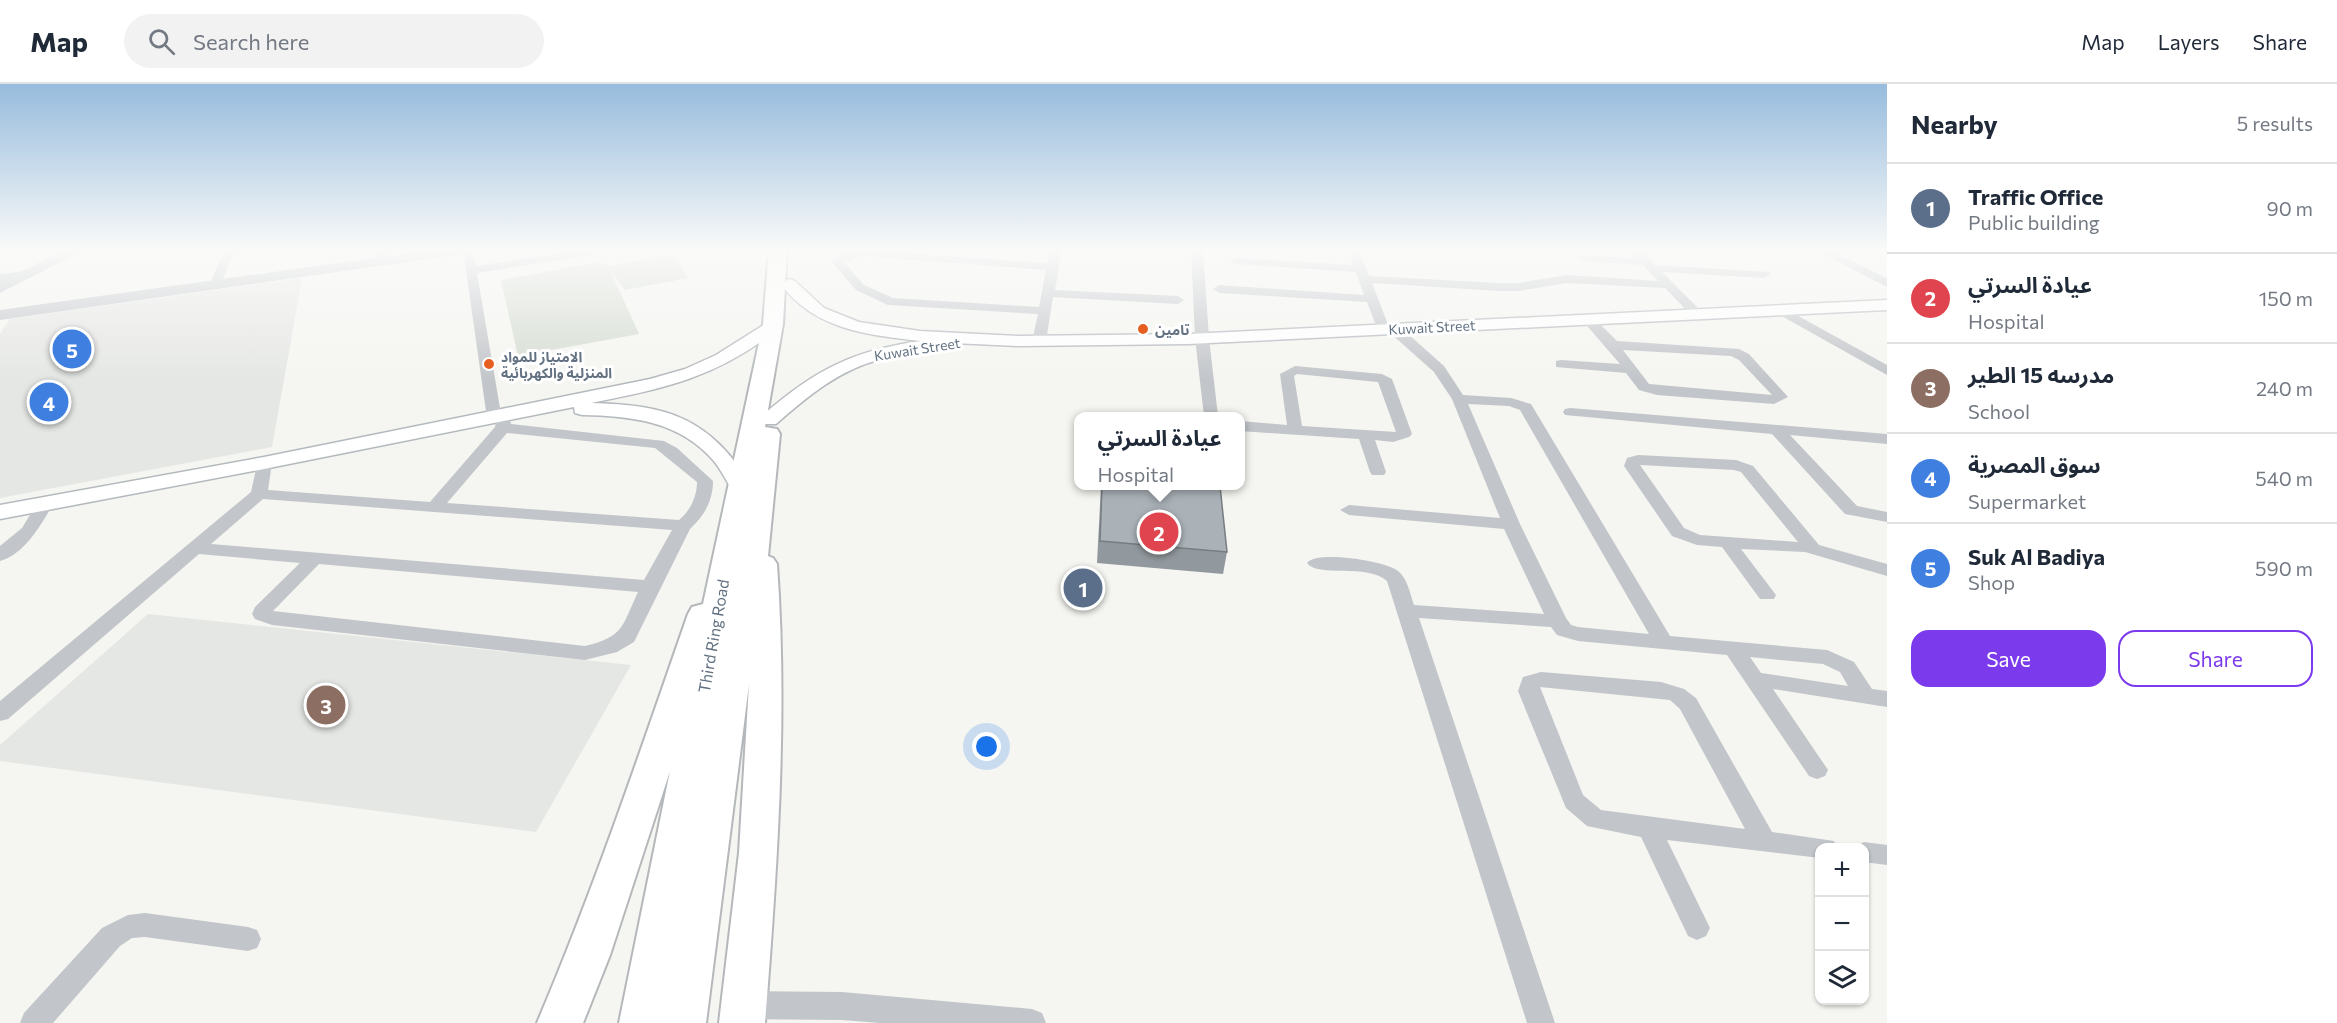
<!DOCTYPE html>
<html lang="en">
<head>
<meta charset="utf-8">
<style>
	body { margin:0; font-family:Commissioner,"Noto Sans Arabic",sans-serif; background:#f2f2f3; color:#1f2937 }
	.controls { position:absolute; right:18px; bottom:18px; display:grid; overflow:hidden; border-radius:12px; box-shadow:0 2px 4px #0004 }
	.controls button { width:54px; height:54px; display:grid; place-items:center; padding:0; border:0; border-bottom:2px solid #e0e1e3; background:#fff; color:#1f2937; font:30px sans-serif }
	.you { position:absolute; left:987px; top:663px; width:21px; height:21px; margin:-15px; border:4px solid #fff; border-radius:50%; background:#1a73e8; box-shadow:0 0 0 9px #1a73e833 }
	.badge { display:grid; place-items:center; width:39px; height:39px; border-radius:50%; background:#7c3aed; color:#fff; font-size:20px; font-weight:700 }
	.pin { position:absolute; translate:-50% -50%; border:3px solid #fff; box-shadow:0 2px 6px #0006 }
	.popup { position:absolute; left:1074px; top:328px; width:171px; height:78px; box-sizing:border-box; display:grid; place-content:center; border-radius:12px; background:#fff; filter:drop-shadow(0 2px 4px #0005); font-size:20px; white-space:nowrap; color:#747a83 }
	.popup b { font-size:22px; color:#1f2937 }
	.popup::after { content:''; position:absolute; left:50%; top:100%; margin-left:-12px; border:12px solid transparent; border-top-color:#fff }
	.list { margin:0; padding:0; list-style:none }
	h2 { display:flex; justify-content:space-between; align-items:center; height:78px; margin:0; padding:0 24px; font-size:26px }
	h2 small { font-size:20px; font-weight:400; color:#747a83 }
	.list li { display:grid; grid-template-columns:39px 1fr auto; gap:18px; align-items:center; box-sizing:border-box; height:90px; padding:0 24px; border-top:2px solid #e0e1e3 }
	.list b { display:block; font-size:22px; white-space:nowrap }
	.list p { margin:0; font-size:20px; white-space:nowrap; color:#747a83 }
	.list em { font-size:20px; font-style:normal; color:#747a83 }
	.actions { display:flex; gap:12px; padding:18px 24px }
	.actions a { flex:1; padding:14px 0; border:2px solid #7c3aed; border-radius:18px; text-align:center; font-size:21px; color:#7c3aed }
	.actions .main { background:#7c3aed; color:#fff }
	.icon { flex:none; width:33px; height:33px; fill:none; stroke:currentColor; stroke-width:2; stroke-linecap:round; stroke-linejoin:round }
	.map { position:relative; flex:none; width:1887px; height:939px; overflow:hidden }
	header { display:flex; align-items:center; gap:36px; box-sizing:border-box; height:84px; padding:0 30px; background:#fff; border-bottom:2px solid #e0e1e3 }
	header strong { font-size:28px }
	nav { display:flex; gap:33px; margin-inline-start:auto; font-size:21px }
	.search { width:420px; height:54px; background:#f2f2f3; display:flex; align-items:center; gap:15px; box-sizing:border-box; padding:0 21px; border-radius:33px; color:#747a83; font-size:22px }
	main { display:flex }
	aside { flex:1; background:#fff }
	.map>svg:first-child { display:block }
	.built { fill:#e5e7e5 }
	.green { fill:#d5dcd2 }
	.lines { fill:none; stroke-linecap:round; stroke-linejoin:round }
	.secondary-casing { stroke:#b4b9be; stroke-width:3 }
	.trunk-casing { stroke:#b5b8bb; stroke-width:4 }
	.minor { fill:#c2c5c9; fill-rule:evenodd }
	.tertiary { fill:#c2c5c9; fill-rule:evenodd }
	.secondary { fill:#fff; fill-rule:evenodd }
	.trunk { fill:#fff; fill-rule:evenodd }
	.wall { fill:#92999e }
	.building { fill:#aab2b8; stroke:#777d81; stroke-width:1.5 }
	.poi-dot { fill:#e75f20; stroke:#fff; stroke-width:2 }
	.labels { text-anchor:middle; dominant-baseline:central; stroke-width:6; stroke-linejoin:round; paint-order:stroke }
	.far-street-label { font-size:14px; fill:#637283; stroke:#fff }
	.far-poi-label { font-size:14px; font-weight:bold; fill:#637283; stroke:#fff; text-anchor:start }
	.street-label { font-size:16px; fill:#637283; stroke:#fff }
</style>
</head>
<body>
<header>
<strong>Map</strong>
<div class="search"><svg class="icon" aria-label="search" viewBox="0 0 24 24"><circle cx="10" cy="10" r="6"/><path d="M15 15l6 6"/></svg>Search here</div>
<nav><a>Map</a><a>Layers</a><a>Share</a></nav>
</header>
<main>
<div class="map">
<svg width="1887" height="939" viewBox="0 0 1887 939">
	<rect width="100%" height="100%" fill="#f5f5f1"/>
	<!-- built -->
	<path class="built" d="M 302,194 L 272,363 L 0,414 L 0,250 L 10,235 Z
		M 148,530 L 631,581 L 536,748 L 0,677 L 0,661 Z"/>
	<!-- green -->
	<path class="green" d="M 673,170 L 688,194 L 625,206 L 610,186 L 639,250 L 518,272 L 501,196 L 599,178 L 608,182 Z"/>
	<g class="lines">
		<defs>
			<path id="secondary" d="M 789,195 L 795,197 L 824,224 L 859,238 L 920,247 L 1019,252 L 1188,250 L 1887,216 L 1887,226 L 1188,260 L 1019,262 L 931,258 L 935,262 L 932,266 C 916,270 898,270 882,275 C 840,285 808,312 776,340 L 762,340 L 759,336 L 762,332 C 813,287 853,266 921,257 C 869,251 814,246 781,200 Z
				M 773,235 L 782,240 L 779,244 C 718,293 666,304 591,319 C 670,321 709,334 752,402 L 749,407 L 733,407 C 726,397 721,385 713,376 C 679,337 631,332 582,331 L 575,329 L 574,323 L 264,385 L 0,435 L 0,421 L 264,373 L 650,295 L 685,285 L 716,271 Z"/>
			<path id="trunk" d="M 769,165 L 787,165 L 783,240 L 765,343 L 777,345 L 780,350 L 768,472 L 773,474 L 777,480 C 788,633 777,786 765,939 L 719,939 L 739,769 L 749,600 L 706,939 L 619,939 L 670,687 L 610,871 L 583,939 L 537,939 C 594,805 640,668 688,530 L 692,523 L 703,520 L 763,240 Z"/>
		</defs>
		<!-- secondary casing -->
		<use href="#secondary" class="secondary-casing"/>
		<!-- trunk casing -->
		<use href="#trunk" class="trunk-casing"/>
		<!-- minor -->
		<path class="minor" d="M 0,165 L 10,165 L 0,169 Z
			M 256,165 L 233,171 L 219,204 L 211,204 L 209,201 L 225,166 Z
			M 377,165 L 389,165 L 386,180 L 376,178 Z
			M 463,165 L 473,165 L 476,182 L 586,165 L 615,165 L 610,168 L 477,189 L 501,330 L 509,331 L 511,340 L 664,357 L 677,364 L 713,397 C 713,417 704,432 690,445 L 634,558 L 617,568 L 585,576 L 272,541 L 255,535 L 252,530 L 255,523 L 300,479 L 199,470 L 8,635 L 0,637 L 0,617 L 251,408 L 258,376 L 264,374 L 272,379 L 268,406 L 430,418 L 495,343 L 496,338 L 487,334 ZM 507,349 L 655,364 L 697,398 C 697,413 690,427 679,436 L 447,419 ZM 263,415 L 672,446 L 644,496 L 211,460 ZM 319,480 L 638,508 C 622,542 624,553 585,562 L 273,527 Z
			M 1050,165 L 1062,165 L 1055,206 L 1178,212 L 1184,216 L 1178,220 L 1053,213 L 1046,257 L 1039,261 L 1032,257 L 1038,230 L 888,221 L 856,206 L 831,177 L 845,169 L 862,166 L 1048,179 ZM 862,172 L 1046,186 L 1039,223 L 893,214 L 864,201 L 844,178 Z
			M 1191,165 L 1203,165 L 1209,254 L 1218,332 L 1204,332 L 1195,254 Z
			M 1348,165 L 1359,165 L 1369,192 L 1500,199 L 1518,199 L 1567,191 L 1658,197 L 1643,181 L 1583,177 L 1577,174 L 1583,171 L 1635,174 L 1628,165 L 1640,165 L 1655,181 L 1769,188 L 1771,190 L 1765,194 L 1662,188 L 1703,229 L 1705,232 L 1699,236 L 1695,235 L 1665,204 L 1567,199 L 1518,207 L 1500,207 L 1372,199 L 1389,243 L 1399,242 L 1444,282 L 1463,311 L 1511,314 L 1531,320 L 1670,552 L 1827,566 L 1854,578 L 1872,605 L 1887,607 L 1887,623 L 1773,605 L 1828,686 L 1825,692 L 1817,695 L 1809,692 L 1727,571 L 1578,557 L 1557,551 L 1551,543 L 1419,534 L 1555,939 L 1527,939 L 1387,497 C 1368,479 1317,494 1307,479 C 1316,466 1386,477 1398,487 C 1408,495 1410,510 1414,521 L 1544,530 L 1504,445 L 1349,431 L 1340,426 L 1349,421 L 1500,434 L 1452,315 L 1434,288 L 1389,248 L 1379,249 L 1367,218 L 1219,209 L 1213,205 L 1219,201 L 1364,211 L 1356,188 L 1236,180 L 1230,177 L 1236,174 L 1353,181 ZM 1468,320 L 1509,322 L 1520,326 L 1649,550 L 1578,543 L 1571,541 L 1566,534 L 1520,440 ZM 1750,573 L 1823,580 L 1840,588 L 1848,602 L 1761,589 Z
			M 1813,165 L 1827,165 L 1887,194 L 1887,203 Z
			M 1880,165 L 1887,165 L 1887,169 Z
			M 26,187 L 32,191 L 30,193 L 0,198 L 0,190 Z
			M 1782,223 L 1887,281 L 1887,291 L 1778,230 L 1778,224 Z
			M 1588,232 L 1593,233 L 1617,257 L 1739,265 L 1749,270 L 1788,313 L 1774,320 L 1657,311 L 1639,306 L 1626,289 L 1556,283 L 1556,277 L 1561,276 L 1620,280 L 1582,236 ZM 1623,266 L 1731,272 L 1739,276 L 1772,311 L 1649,300 Z
			M 1295,282 L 1382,290 L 1392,295 L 1412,350 L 1409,353 L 1393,358 L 1375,356 L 1386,388 L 1384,391 L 1372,391 L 1370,388 L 1359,355 L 1240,347 L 1240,337 L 1287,341 L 1280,290 ZM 1297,290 L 1378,298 L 1396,348 L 1302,342 L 1294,292 Z
			M 1570,324 L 1887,350 L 1887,360 L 1790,351 L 1857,422 L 1887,428 L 1887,438 L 1845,430 L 1772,350 L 1565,331 L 1563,328 L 1565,325 Z
			M 1638,371 L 1736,376 L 1753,382 L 1819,461 L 1887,480 L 1887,492 L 1805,468 L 1741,465 L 1776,511 L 1774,515 L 1760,515 L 1722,463 L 1697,461 L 1672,452 L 1624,382 L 1627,374 ZM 1640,381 L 1734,386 L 1741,388 L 1798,458 L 1700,451 L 1684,444 Z
			M 45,415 L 53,420 C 41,441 25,470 0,477 L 0,462 L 22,444 L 39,416 Z
			M 1541,588 L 1661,598 L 1684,605 L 1696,614 L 1772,748 L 1834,757 L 1837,764 L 1820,764 L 1820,774 L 1667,756 L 1710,844 L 1706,852 L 1697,856 L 1688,852 L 1641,753 L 1587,742 L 1566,724 L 1518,607 L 1523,593 ZM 1540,603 L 1670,616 L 1680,625 L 1745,745 L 1601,726 L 1583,711 Z
			M 1864,758 L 1887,761 L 1887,781 L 1864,778 L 1864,764 L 1854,764 Z
			M 145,829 L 248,843 L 257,846 L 261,855 L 257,864 L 248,867 L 145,853 L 132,854 L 120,862 L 53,939 L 20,939 L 24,929 L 102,844 L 128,831 Z
			M 743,907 L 842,908 L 1032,925 L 1042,929 L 1046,939 L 880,939 L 842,936 L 743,935 L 733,931 L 729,921 L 733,911 Z"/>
		<!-- tertiary -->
		<path class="tertiary" d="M 67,165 L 86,165 L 0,209 L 0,198 Z
			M 438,165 L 477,165 L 470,169 L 0,236 L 0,226 Z"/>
		<!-- secondary -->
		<use href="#secondary" class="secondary"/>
		<!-- trunk -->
		<use href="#trunk" class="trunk"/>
	</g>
	<!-- wall -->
	<path class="wall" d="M 1101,402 L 1220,402 L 1227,468 L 1223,490 L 1097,479 Z"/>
	<!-- building -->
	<path class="building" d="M 1102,402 L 1220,402 L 1227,468 L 1100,457 Z"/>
	<!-- sky -->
	<linearGradient id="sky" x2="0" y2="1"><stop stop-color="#97bcdd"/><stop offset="0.56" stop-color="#fafaf9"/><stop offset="1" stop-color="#fafaf9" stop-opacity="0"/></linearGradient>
	<rect width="1887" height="297" fill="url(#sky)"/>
	<!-- markers -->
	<g class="poi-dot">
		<circle cx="1143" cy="245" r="6"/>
		<circle cx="489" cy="280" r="6"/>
	</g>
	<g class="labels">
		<!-- far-street labels -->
		<g class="far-street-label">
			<text transform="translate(1432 243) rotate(-3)">Kuwait Street</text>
			<text transform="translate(917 265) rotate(-9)">Kuwait Street</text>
		</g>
		<!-- far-poi labels -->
		<g class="far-poi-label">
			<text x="1155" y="245">تامين</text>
			<text x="501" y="272">الامتياز للمواد<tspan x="501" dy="16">المنزلية والكهربائية</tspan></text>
		</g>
		<!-- street labels -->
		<g class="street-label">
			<text transform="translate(713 552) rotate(-80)">Third Ring Road</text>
		</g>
	</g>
</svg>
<div class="controls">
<button>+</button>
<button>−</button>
<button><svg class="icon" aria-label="layers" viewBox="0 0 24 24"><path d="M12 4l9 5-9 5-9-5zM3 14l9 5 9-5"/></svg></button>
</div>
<div class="you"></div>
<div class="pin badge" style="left:1083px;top:504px;background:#5c6f8a">1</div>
<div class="pin badge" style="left:1159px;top:448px;background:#e0444e">2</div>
<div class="popup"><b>عيادة السرتي</b>Hospital</div>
<div class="pin badge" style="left:326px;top:621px;background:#8d6e63">3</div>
<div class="pin badge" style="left:49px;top:318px;background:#3f7fe0">4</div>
<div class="pin badge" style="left:72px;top:265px;background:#3f7fe0">5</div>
</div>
<aside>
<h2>Nearby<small>5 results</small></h2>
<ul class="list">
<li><span class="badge" style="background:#5c6f8a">1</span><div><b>Traffic Office</b><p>Public building</p></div><em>90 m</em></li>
<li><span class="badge" style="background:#e0444e">2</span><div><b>عيادة السرتي</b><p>Hospital</p></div><em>150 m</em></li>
<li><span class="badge" style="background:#8d6e63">3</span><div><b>مدرسه 15 الطير</b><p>School</p></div><em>240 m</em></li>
<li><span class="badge" style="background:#3f7fe0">4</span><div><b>سوق المصرية</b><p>Supermarket</p></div><em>540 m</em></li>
<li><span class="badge" style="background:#3f7fe0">5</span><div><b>Suk Al Badiya</b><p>Shop</p></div><em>590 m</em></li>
</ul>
<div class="actions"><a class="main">Save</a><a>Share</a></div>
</aside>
</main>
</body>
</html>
